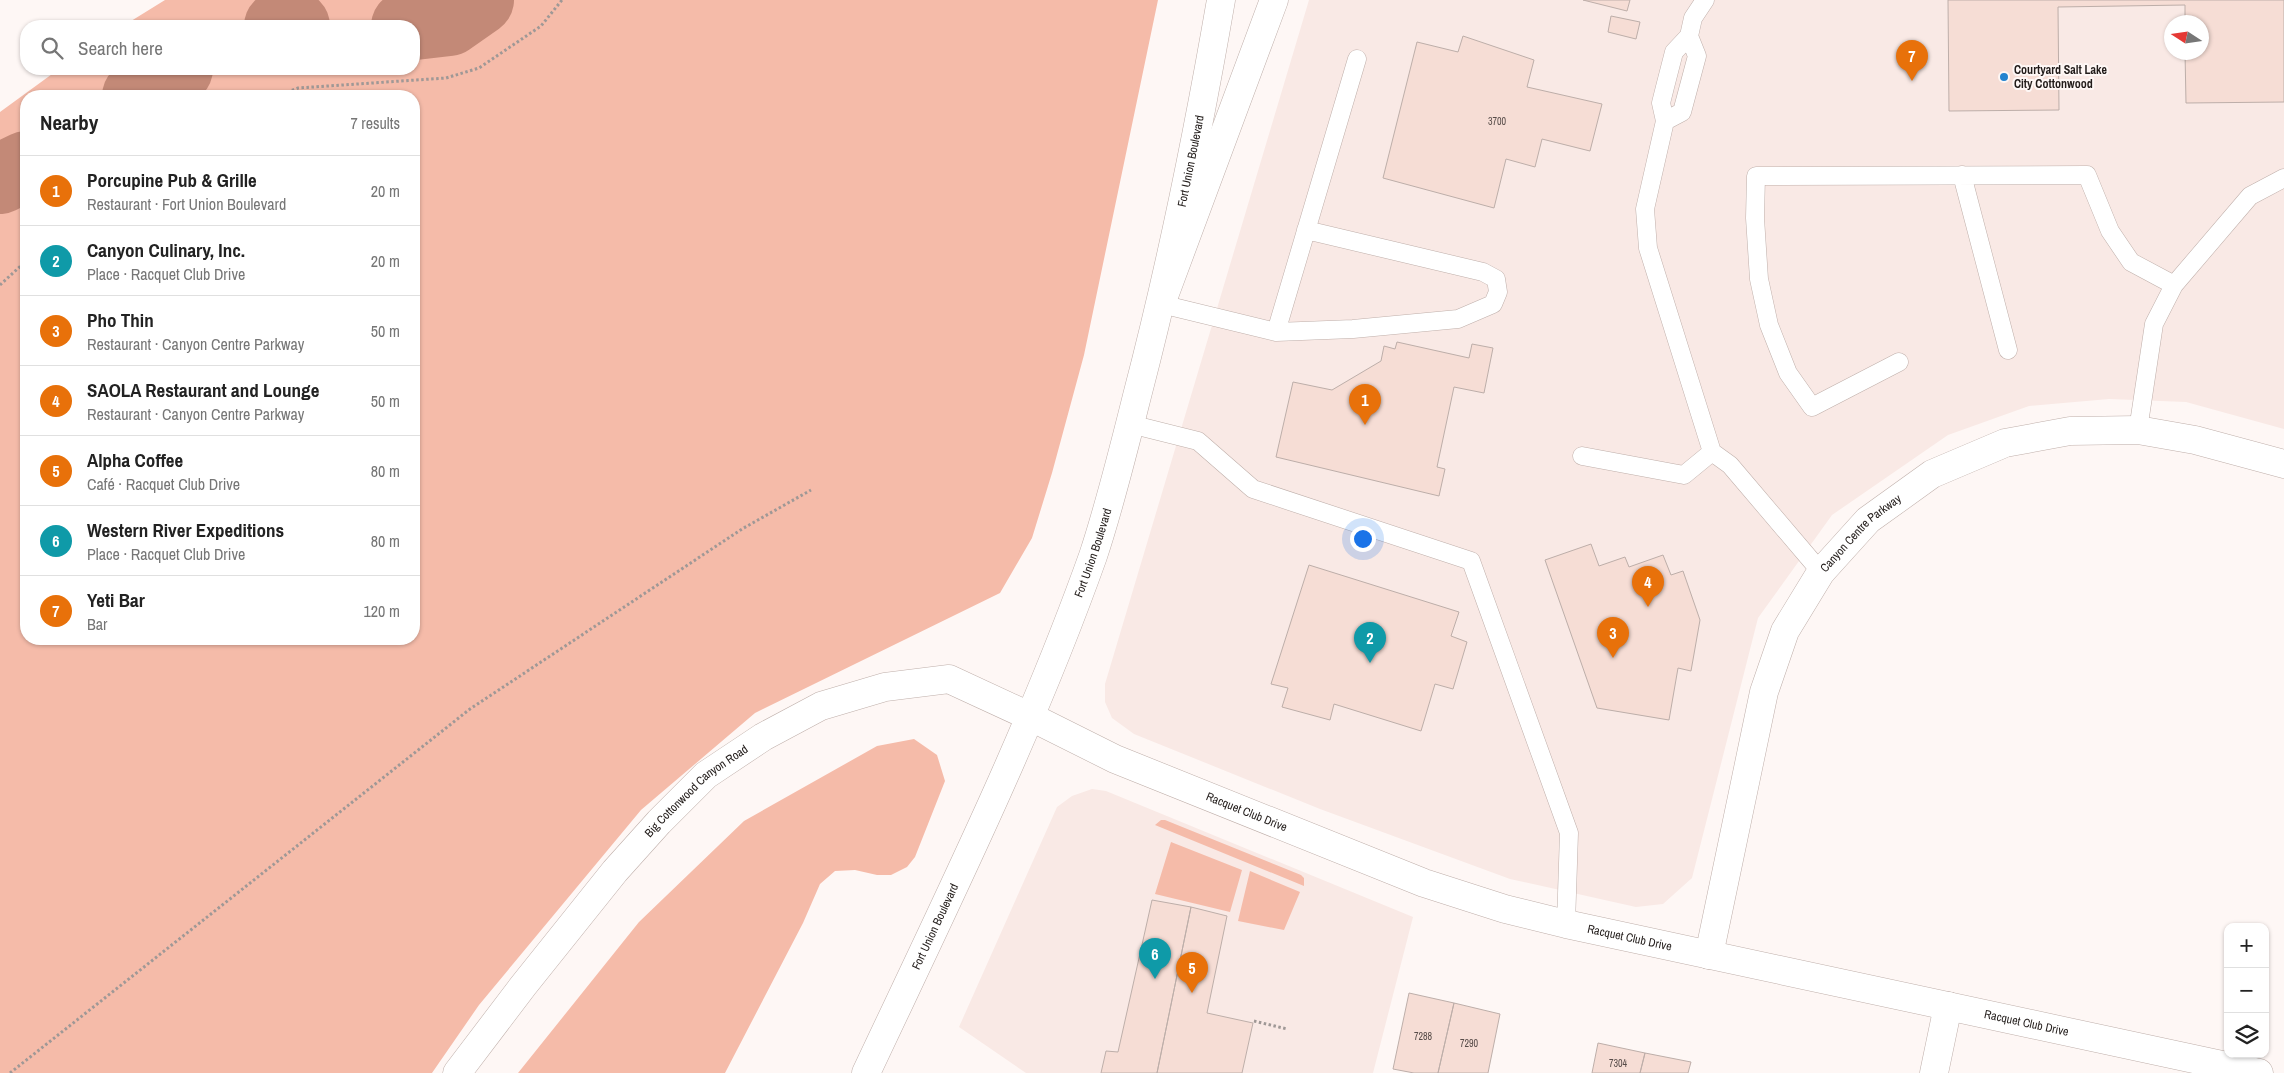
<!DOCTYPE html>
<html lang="en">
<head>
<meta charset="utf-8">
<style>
	body { margin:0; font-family:"Archivo Narrow",sans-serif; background:#f6f6f6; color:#222 }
	.controls { position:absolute; right:15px; bottom:15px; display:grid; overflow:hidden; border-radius:10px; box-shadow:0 1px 4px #0004 }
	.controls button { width:45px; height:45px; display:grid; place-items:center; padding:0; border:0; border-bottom:1px solid #e0e0e0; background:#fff; color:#222; font:25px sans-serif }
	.compass { position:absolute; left:2164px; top:15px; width:45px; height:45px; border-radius:50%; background:#fff; box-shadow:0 1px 4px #0004; rotate:282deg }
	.you { position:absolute; left:1362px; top:538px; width:18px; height:18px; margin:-12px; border:4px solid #fff; border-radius:50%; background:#1a73e8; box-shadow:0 0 0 8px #1a73e833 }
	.badge { display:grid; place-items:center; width:32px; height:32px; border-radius:50%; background:#ea580c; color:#fff; font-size:16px; font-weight:700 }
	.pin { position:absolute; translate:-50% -41px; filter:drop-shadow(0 1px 2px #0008) }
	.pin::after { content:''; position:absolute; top:26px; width:18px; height:15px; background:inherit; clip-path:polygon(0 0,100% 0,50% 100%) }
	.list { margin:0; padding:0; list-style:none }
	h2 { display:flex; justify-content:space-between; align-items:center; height:65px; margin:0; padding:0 20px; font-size:21px }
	h2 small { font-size:16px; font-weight:400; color:#767676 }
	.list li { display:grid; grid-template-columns:32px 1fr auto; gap:15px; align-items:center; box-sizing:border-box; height:70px; padding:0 20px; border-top:1px solid #e0e0e0 }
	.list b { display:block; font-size:19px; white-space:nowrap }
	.list p { margin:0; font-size:16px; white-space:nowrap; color:#767676 }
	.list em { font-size:16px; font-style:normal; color:#767676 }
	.icon { flex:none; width:28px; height:28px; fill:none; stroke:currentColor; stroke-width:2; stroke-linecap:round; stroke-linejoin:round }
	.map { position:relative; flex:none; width:2284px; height:1073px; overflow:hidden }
	.search { position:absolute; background:#fff; box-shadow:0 1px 4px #0004; left:20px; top:20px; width:400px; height:55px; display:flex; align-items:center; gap:12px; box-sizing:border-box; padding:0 18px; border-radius:20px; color:#767676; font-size:19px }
	.panel { position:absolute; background:#fff; box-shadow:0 1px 4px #0004; left:20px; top:90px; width:400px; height:555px; border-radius:20px }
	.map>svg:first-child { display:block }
	.built { fill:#f9e9e5; fill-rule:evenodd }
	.green { fill:#f5bba9; fill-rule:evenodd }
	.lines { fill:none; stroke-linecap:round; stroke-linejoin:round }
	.river { stroke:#c38977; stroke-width:70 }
	.building { fill:#f6ddd5; stroke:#bdaea9 }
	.lane-casing { stroke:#bfafaa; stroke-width:19 }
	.street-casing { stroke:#bfafaa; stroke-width:29 }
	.secondary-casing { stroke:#bfafaa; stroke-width:29 }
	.primary-casing { stroke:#bfafaa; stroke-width:29 }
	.path { stroke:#9f9896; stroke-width:3; stroke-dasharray:2.5 2.5; stroke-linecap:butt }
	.lane { stroke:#fff; stroke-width:18 }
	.street { stroke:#fff; stroke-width:28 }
	.secondary { stroke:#fff; stroke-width:28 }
	.primary { stroke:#fff; stroke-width:28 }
	.poi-dot { fill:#2383cf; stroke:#fef7f5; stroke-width:2 }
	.labels { text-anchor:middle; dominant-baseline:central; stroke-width:4; stroke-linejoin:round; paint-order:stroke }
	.number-label { font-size:10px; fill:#574c49 }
	.poi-label { font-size:12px; font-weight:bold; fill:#221c1a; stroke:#fef7f5; text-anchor:start }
	.street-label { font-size:12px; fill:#221c1a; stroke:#fef7f5 }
</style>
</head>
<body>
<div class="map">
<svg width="2284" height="1073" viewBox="0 0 2284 1073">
	<rect width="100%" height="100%" fill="#fef7f5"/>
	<!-- built -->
	<path class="built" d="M 1309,0 L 2284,0 L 2284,429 L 2186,402 L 2109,399 L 2029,406 L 1948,435 L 1832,515 L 1758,618 L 1692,878 L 1663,904 L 1636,907 L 1510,879 L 1320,809 L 1134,734 L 1112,718 L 1105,702 L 1105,684 ZM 2172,22 L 2202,22 L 2202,52 L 2172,52 Z
		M 1092,789 L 1106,791 L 1413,917 L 1373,1073 L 1026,1073 L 959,1027 L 1057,807 L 1072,796 Z"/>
	<!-- green -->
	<path class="green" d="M 165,0 L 1158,0 L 1084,355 L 1052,473 L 1032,538 L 1000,593 L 755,713 L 641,810 L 479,1005 L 432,1073 L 0,1073 L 0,112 L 59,69 L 414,69 L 414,26 L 123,26 ZM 26,96 L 414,96 L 414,639 L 26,639 Z
		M 914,739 L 937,755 L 945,781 L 915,857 L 907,867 L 891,875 L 877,875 L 855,870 L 835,871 L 820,884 L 803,923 L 725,1073 L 518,1073 L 639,922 L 744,821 L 877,746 Z
		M 1161,820 L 1165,820 L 1301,875 L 1304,878 L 1304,886 L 1155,825 Z
		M 1171,842 L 1242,870 L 1230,912 L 1155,894 Z
		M 1250,871 L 1300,892 L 1284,930 L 1238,921 Z"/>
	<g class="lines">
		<!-- river -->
		<path class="river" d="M 279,26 L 295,26
			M 406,26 L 449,21 L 479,0
			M 137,96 L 178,69
			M 0,179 L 26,166"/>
	</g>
	<!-- building -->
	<path class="building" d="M 1583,0 L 1630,0 L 1627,11 Z
		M 1948,0 L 2284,0 L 2284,102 L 2186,103 L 2185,52 L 2202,52 L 2202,22 L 2185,22 L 2185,5 L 2058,7 L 2059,110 L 1949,111 Z
		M 1611,16 L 1640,22 L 1636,39 L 1608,32 Z
		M 1463,36 L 1534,60 L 1527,87 L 1602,104 L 1590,151 L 1542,139 L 1535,167 L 1506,159 L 1494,208 L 1383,178 L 1417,42 L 1458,52 Z
		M 1397,342 L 1469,358 L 1472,344 L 1493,348 L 1484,393 L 1454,387 L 1437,467 L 1445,469 L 1439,496 L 1276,457 L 1293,382 L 1332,390 L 1381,361 L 1384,346 L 1395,349 Z
		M 1591,544 L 1599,566 L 1625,557 L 1629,567 L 1663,555 L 1671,575 L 1683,571 L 1700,620 L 1691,671 L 1678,668 L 1669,720 L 1597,708 L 1545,560 Z
		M 1309,565 L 1459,612 L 1451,636 L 1467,642 L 1453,689 L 1435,684 L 1421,731 L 1334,704 L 1330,720 L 1282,707 L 1288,688 L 1271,684 Z
		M 1152,900 L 1191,907 L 1157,1073 L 1101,1073 L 1106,1051 L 1118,1052 Z
		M 1191,907 L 1227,916 L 1207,1013 L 1253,1023 L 1242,1073 L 1157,1073 Z
		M 1409,993 L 1454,1003 L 1438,1073 L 1414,1073 L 1393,1069 Z
		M 1454,1003 L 1500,1014 L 1488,1073 L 1438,1073 Z
		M 1598,1043 L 1645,1053 L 1640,1073 L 1592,1073 Z
		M 1645,1053 L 1691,1062 L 1688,1073 L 1640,1073 Z"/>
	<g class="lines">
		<defs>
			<path id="lane" d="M 1689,36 L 1693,18 L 1705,0
				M 1665,121 L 1682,112 L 1697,56 L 1689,36 L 1674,52 L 1665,87 L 1661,103 L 1665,121 L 1645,209 L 1648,248 L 1712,452 L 1730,465 L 1821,572
				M 1962,175 L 2008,350
				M 2174,285 L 2250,196 L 2284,178
				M 1161,304 L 1276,332 L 1357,59
				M 1276,332 L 1353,329 L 1458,319 L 1493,304 L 1498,292 L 1496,279 L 1483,272 L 1306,230
				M 1899,362 L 1812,407 L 1788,373 L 1769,325 L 1759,279 L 1755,218 L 1756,176 L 2087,175 L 2110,231 L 2131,262 L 2174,285 L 2154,324 L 2138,430
				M 1130,424 L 1198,441 L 1253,489 L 1471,561 L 1569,833 L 1566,924
				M 1582,456 L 1684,475 L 1712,452"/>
			<g id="street">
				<path id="s1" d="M 1029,716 L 1115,759 L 1424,883 L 1505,909 L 1566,924 L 2259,1073"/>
				<path id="s2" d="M 1709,955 L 1764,692 L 1785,631 L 1821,572 L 1868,520 L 1932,474 L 2005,443 L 2070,431 L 2138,430 L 2195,440 L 2284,464"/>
				<path d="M 1934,1073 L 1948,1006"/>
			</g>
			<g id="secondary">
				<path id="s3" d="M 457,1073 L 523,986 L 615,871 L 659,822 L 706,775 L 763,737 L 821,706 L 885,687 L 949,679 L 1029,716"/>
				<path id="s4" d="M 866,1073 C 946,903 1030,733 1093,556 C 1110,505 1124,448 1137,396 C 1171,266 1198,133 1221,0"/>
			</g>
			<path id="primary" d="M 1161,304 L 1274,0"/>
		</defs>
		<!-- lane casing -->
		<use href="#lane" class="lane-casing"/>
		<!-- street casing -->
		<use href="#street" class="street-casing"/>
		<!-- secondary casing -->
		<use href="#secondary" class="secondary-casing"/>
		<!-- primary casing -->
		<use href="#primary" class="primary-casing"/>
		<!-- path -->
		<path class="path" d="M 278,96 L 298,88 L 446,78 L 479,68 L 541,26 L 562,0
			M 0,285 L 26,261
			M 1254,1021 L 1287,1029
			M 10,1073 L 470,709 L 742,529 L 811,490"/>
		<!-- lane -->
		<use href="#lane" class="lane"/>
		<!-- street -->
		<use href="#street" class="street"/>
		<!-- secondary -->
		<use href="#secondary" class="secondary"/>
		<!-- primary -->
		<use href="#primary" class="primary"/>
	</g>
	<!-- markers -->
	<circle class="poi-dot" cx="2004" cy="77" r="5"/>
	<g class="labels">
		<!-- number labels -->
		<g class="number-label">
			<text x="1497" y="121">3700</text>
			<text x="1423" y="1036">7288</text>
			<text x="1469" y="1043">7290</text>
			<text x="1618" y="1063">7304</text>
		</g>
		<!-- poi labels -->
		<g class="poi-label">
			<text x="2014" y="70">Courtyard Salt Lake<tspan x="2014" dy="14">City Cottonwood</tspan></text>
		</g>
		<!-- street labels -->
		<g class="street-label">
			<text stroke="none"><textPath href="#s4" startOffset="972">Fort Union Boulevard</textPath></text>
			<text stroke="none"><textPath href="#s2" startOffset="458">Canyon Centre Parkway</textPath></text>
			<text stroke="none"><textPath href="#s4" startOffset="568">Fort Union Boulevard</textPath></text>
			<text stroke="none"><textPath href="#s3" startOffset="371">Big Cottonwood Canyon Road</textPath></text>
			<text stroke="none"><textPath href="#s1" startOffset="238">Racquet Club Drive</textPath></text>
			<text stroke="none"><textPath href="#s4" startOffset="162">Fort Union Boulevard</textPath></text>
			<text stroke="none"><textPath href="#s1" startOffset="642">Racquet Club Drive</textPath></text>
			<text stroke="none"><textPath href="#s1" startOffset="1048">Racquet Club Drive</textPath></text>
		</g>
	</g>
</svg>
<div class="controls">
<button>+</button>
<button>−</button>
<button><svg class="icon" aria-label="layers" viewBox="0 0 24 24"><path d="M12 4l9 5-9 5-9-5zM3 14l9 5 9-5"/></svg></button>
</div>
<svg class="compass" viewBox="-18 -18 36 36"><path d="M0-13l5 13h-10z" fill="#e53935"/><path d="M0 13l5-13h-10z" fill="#767676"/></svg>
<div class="you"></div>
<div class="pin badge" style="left:1365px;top:425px;background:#e8710a">1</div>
<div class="pin badge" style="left:1370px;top:663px;background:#0f9aa8">2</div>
<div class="pin badge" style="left:1613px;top:658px;background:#e8710a">3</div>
<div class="pin badge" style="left:1648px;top:607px;background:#e8710a">4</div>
<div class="pin badge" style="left:1192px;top:993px;background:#e8710a">5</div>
<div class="pin badge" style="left:1155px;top:979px;background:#0f9aa8">6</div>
<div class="pin badge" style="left:1912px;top:81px;background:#e8710a">7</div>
<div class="search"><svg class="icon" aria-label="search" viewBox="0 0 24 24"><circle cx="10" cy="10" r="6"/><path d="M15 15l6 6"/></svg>Search here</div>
<section class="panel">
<h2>Nearby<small>7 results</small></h2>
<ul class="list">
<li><span class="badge" style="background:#e8710a">1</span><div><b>Porcupine Pub &amp; Grille</b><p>Restaurant · Fort Union Boulevard</p></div><em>20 m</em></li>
<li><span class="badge" style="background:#0f9aa8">2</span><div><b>Canyon Culinary, Inc.</b><p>Place · Racquet Club Drive</p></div><em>20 m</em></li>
<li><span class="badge" style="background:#e8710a">3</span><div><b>Pho Thin</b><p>Restaurant · Canyon Centre Parkway</p></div><em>50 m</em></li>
<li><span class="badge" style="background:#e8710a">4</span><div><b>SAOLA Restaurant and Lounge</b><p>Restaurant · Canyon Centre Parkway</p></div><em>50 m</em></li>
<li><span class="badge" style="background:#e8710a">5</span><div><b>Alpha Coffee</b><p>Café · Racquet Club Drive</p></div><em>80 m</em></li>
<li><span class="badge" style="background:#0f9aa8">6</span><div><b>Western River Expeditions</b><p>Place · Racquet Club Drive</p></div><em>80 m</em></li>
<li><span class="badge" style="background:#e8710a">7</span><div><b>Yeti Bar</b><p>Bar</p></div><em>120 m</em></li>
</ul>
</section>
</div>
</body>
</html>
